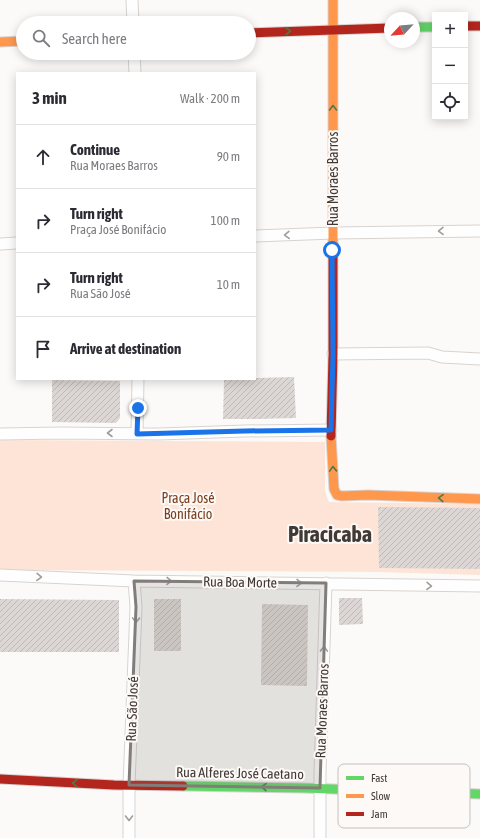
<!DOCTYPE html>
<html lang="en">
<head>
<meta charset="utf-8">
<style>
	body { margin:0; font-family:"Asap Condensed",sans-serif; background:#f2f2f3; color:#2b2b33 }
	.controls { position:absolute; right:12px; top:12px; display:grid; overflow:hidden; border-radius:0px; box-shadow:0 2px 10px #0003 }
	.controls button { width:36px; height:36px; display:grid; place-items:center; padding:0; border:0; border-bottom:1px solid #e1e1e2; background:#fff; color:#2b2b33; font:20px sans-serif }
	.compass { position:absolute; left:384px; top:12px; width:36px; height:36px; border-radius:50%; background:#fff; box-shadow:0 2px 10px #0003; rotate:244deg }
	.stop { position:absolute; width:12px; height:12px; margin:-9px; border:3px solid #1a73e8; border-radius:50%; background:#fff }
	.stop.end { background:#1a73e8; border-color:#fff; box-shadow:0 1px 4px #0008 }
	.list { margin:0; padding:0; list-style:none }
	h2 { display:flex; justify-content:space-between; align-items:center; height:52px; margin:0; padding:0 16px; font-size:17px }
	h2 small { font-size:13px; font-weight:400; color:#7c7c81 }
	.list li { display:grid; grid-template-columns:26px 1fr auto; gap:12px; align-items:center; box-sizing:border-box; height:64px; padding:0 16px; border-top:1px solid #e1e1e2 }
	.list b { display:block; font-size:15px; white-space:nowrap }
	.list p { margin:0; font-size:13px; white-space:nowrap; color:#7c7c81 }
	.list em { font-size:13px; font-style:normal; color:#7c7c81 }
	.icon { flex:none; width:22px; height:22px; fill:none; stroke:currentColor; stroke-width:2; stroke-linecap:round; stroke-linejoin:round }
	.map { position:relative; flex:none; width:480px; height:838px; overflow:hidden }
	.search { position:absolute; background:#fff; box-shadow:0 2px 10px #0003; left:16px; top:16px; width:240px; height:44px; display:flex; align-items:center; gap:10px; box-sizing:border-box; padding:0 14px; border-radius:22px; color:#7c7c81; font-size:15px }
	.panel { position:absolute; background:#fff; box-shadow:0 2px 10px #0003; left:16px; top:72px; width:240px; height:308px; border-radius:0px }
	.map>svg:first-child { display:block }
	.park { fill:#fee4d6 }
	.building { fill:url(#building-hatch) }
	.lines { fill:none; stroke-linecap:round; stroke-linejoin:round }
	.street-casing { stroke:#d8d3d0; stroke-width:13 }
	.fast-casing { stroke:#d8d3d0; stroke-width:11 }
	.slow-casing { stroke:#d8d3d0; stroke-width:11 }
	.jam-casing { stroke:#d8d3d0; stroke-width:11 }
	.street { stroke:#fffefe; stroke-width:11 }
	.fast { stroke:#63d668; stroke-width:9 }
	.slow { stroke:#ff974d; stroke-width:9 }
	.jam { stroke:#b3261e; stroke-width:9 }
	.oneway { stroke:#4f7849 }
	.oneway2 { stroke:#a09c9a }
	.route { stroke:#1a73e8; stroke-width:5 }
	.marked { fill:#827d79; fill-opacity:0.2; stroke:#827d79; stroke-width:3; stroke-linejoin:round }
	.labels { text-anchor:middle; dominant-baseline:central; stroke-width:4; stroke-linejoin:round; paint-order:stroke }
	.street-label { font-size:14px; fill:#413935; stroke:#fdf9f7 }
	.park-label { font-size:14px; fill:#793f1d; stroke:#fdf9f7 }
	.town-label { font-size:22px; font-weight:bold; fill:#413935; stroke:#fdf9f7 }
	.key { fill:#fdf9f7; stroke:#c5bfbd; stroke-width:1 }
	.key-label { font-size:11px; fill:#413935 }
</style>
</head>
<body>
<div class="map">
<svg width="480" height="838" viewBox="0 0 480 838">
	<defs>
		<pattern id="building-hatch" width="6" height="6" patternUnits="userSpaceOnUse"><rect width="6" height="6" fill="#dcd7d4"/><path d="M-1 1l2-2M0 6l6-6M5 7l2-2" fill="none" stroke="#beb9b7"/></pattern>
	</defs>
	<rect width="100%" height="100%" fill="#fcfaf8"/>
	<!-- park -->
	<path class="park" d="M 0,440 L 325,442 L 325,492 L 329,502 L 480,504 L 480,575 L 377,572 L 0,570 Z"/>
	<!-- building -->
	<path class="building" d="M 294,377 L 296,418 L 258,419 L 223,419 L 224,380 L 255,379 L 255,378 Z
		M 52,380 L 120,381 L 120,418 L 116,423 L 52,422 Z
		M 378,507 L 480,508 L 480,569 L 379,568 Z
		M 339,598 L 362,598 L 363,624 L 339,625 Z
		M 0,599 L 119,600 L 119,652 L 0,652 Z
		M 154,599 L 181,599 L 181,651 L 154,651 Z
		M 262,604 L 308,605 L 307,686 L 261,685 Z"/>
	<g class="lines">
		<defs>
			<path id="street" d="M 132,0 L 133,23
				M 134,53 L 135,73
				M 255,236 L 333,233 L 480,231
				M 0,244 L 17,243
				M 333,354 L 428,353 L 442,357 L 480,359
				M 0,434 L 61,433 L 159,434 L 245,431 L 331,430
				M 137,434 L 138,379
				M 0,575 L 134,581 L 480,586
				M 129,838 L 129,785 L 136,607 L 134,581
				M 320,838 L 320,772 L 326,583"/>
			<path id="fast" d="M 414,27 L 435,27
				M 183,786 L 303,788 L 480,794"/>
			<path id="slow" d="M 333,0 L 333,246
				M 0,42 L 23,41
				M 331,436 L 334,489 L 337,495 L 342,496 L 368,495 L 480,499"/>
			<path id="jam" d="M 465,26 L 480,26
				M 249,33 L 390,28
				M 331,436 L 333,354 L 333,246
				M 0,779 L 114,785 L 183,786"/>
		</defs>
		<!-- street casing -->
		<use href="#street" class="street-casing"/>
		<!-- fast casing -->
		<use href="#fast" class="fast-casing"/>
		<!-- slow casing -->
		<use href="#slow" class="slow-casing"/>
		<!-- jam casing -->
		<use href="#jam" class="jam-casing"/>
		<!-- street -->
		<use href="#street" class="street"/>
		<!-- fast -->
		<use href="#fast" class="fast"/>
		<!-- slow -->
		<use href="#slow" class="slow"/>
		<!-- jam -->
		<use href="#jam" class="jam"/>
	</g>
	<!-- one-way arrows -->
	<defs><path id="oneway-chevron" d="M-2-3.5L2.5 0L-2 3.5" fill="none" stroke-width="1.6" stroke-linecap="round" stroke-linejoin="round"/></defs>
	<g class="oneway">
		<use href="#oneway-chevron" transform="translate(288 31) rotate(-2)"/>
		<use href="#oneway-chevron" transform="translate(333 108) rotate(-90)"/>
		<use href="#oneway-chevron" transform="translate(333 469) rotate(-92)"/>
		<use href="#oneway-chevron" transform="translate(441 498) rotate(-178)"/>
		<use href="#oneway-chevron" transform="translate(75 783) rotate(-177)"/>
		<use href="#oneway-chevron" transform="translate(264 787) rotate(-179)"/>
	</g>
	<g class="oneway2">
		<use href="#oneway-chevron" transform="translate(441 231) rotate(179)"/>
		<use href="#oneway-chevron" transform="translate(287 235) rotate(178)"/>
		<use href="#oneway-chevron" transform="translate(110 433) rotate(-180)"/>
		<use href="#oneway-chevron" transform="translate(39 577) rotate(2)"/>
		<use href="#oneway-chevron" transform="translate(169 581) rotate(1)"/>
		<use href="#oneway-chevron" transform="translate(299 583) rotate(1)"/>
		<use href="#oneway-chevron" transform="translate(429 586) rotate(1)"/>
		<use href="#oneway-chevron" transform="translate(136 620) rotate(92)"/>
		<use href="#oneway-chevron" transform="translate(324 649) rotate(-88)"/>
		<use href="#oneway-chevron" transform="translate(129 818) rotate(90)"/>
	</g>
	<g class="lines">
		<!-- route -->
		<path class="route" d="M 138,408 L 137,434 L 245,431 L 331,430 L 333,354 L 332,250"/>
	</g>
	<!-- marked area -->
	<path class="marked" d="M 134,581 L 326,583 L 320,788 L 129,785 L 136,607 Z"/>
	<g class="labels">
		<!-- street labels -->
		<g class="street-label">
			<text transform="translate(333 179) rotate(-90)">Rua Moraes Barros</text>
			<text transform="translate(240 582) rotate(1)">Rua Boa Morte</text>
			<text transform="translate(132 709) rotate(-88)">Rua São José</text>
			<text transform="translate(322 711) rotate(-88)">Rua Moraes Barros</text>
			<text transform="translate(240 773) rotate(1)">Rua Alferes José Caetano</text>
		</g>
		<!-- park labels -->
		<g class="park-label">
			<text x="188" y="498">Praça José<tspan x="188" dy="16">Bonifácio</tspan></text>
		</g>
		<!-- town labels -->
		<g class="town-label">
			<text x="330" y="534">Piracicaba</text>
		</g>
	</g>
	<!-- legend -->
	<rect x="338" y="764" width="132" height="64" rx="6" class="key"/>
	<rect x="346" y="776" width="18" height="4" fill="#63d668"/>
	<rect x="346" y="794" width="18" height="4" fill="#ff974d"/>
	<rect x="346" y="812" width="18" height="4" fill="#b3261e"/>
	<g class="key-label">
		<text x="371" y="782">Fast</text>
		<text x="371" y="800">Slow</text>
		<text x="371" y="818">Jam</text>
	</g>
</svg>
<div class="controls">
<button>+</button>
<button>−</button>
<button><svg class="icon" aria-label="locate" viewBox="0 0 24 24"><circle cx="12" cy="12" r="6"/><path d="M12 2v4M12 18v4M2 12h4M18 12h4"/></svg></button>
</div>
<svg class="compass" viewBox="-18 -18 36 36"><path d="M0-13l5 13h-10z" fill="#e53935"/><path d="M0 13l5-13h-10z" fill="#7c7c81"/></svg>
<div class="stop" style="left:332px;top:250px"></div>
<div class="stop end" style="left:138px;top:408px"></div>
<div class="search"><svg class="icon" aria-label="search" viewBox="0 0 24 24"><circle cx="10" cy="10" r="6"/><path d="M15 15l6 6"/></svg>Search here</div>
<section class="panel">
<h2>3 min<small>Walk · 200 m</small></h2>
<ul class="list">
<li><svg class="icon" aria-label="ahead" viewBox="0 0 24 24"><path d="M12 20V5M6 11l6-6 6 6"/></svg><div><b>Continue</b><p>Rua Moraes Barros</p></div><em>90 m</em></li>
<li><svg class="icon" aria-label="right" viewBox="0 0 24 24"><path d="M7 20v-9h11M14 6l5 5-5 5"/></svg><div><b>Turn right</b><p>Praça José Bonifácio</p></div><em>100 m</em></li>
<li><svg class="icon" aria-label="right" viewBox="0 0 24 24"><path d="M7 20v-9h11M14 6l5 5-5 5"/></svg><div><b>Turn right</b><p>Rua São José</p></div><em>10 m</em></li>
<li><svg class="icon" aria-label="arrive" viewBox="0 0 24 24"><path d="M6 21V4h12l-3 4 3 4H6"/></svg><div><b>Arrive at destination</b></div></li>
</ul>
</section>
</div>
</body>
</html>
